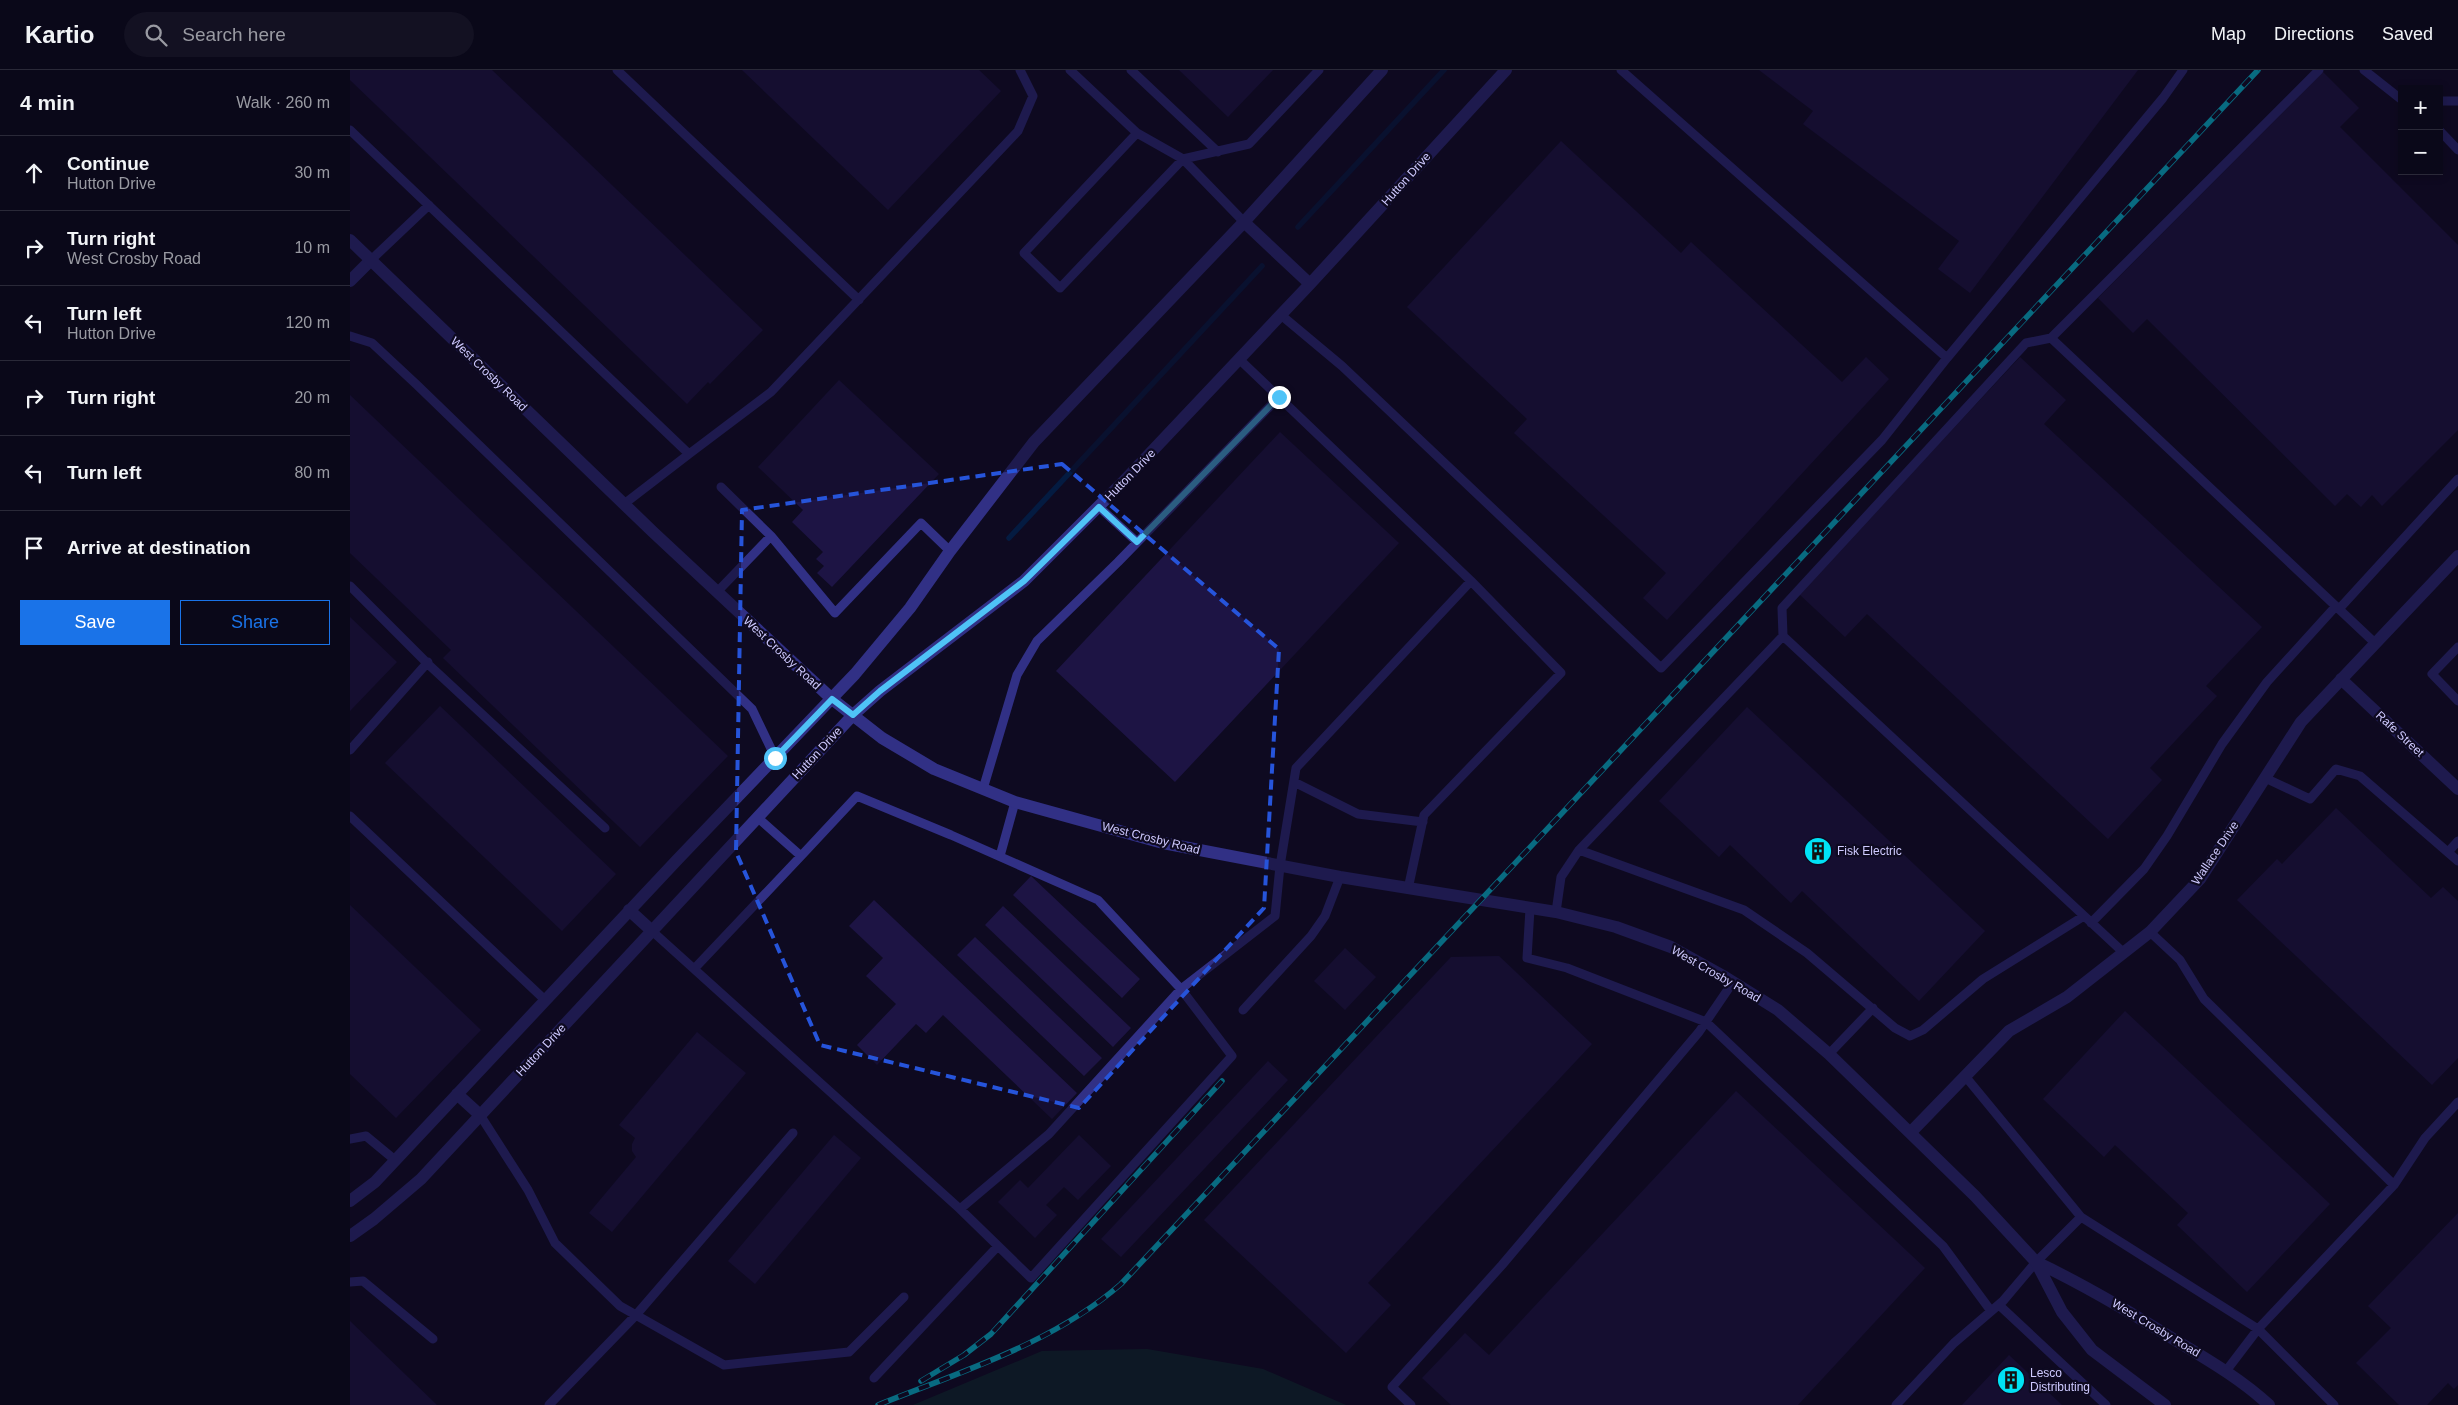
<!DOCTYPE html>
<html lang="en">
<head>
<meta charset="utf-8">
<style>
	body { margin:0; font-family:Helvetica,sans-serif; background:#131122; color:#f1f3f6 }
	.controls { position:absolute; right:15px; top:15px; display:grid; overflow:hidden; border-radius:0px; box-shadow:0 2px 8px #0003 }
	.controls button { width:45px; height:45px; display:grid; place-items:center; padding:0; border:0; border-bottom:1px solid #2a2938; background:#0a0819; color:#f1f3f6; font:25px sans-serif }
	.stop { position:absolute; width:15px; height:15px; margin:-11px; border:4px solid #4fc3f7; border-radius:50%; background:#fff }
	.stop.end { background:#4fc3f7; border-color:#fff; box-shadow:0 1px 5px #0008 }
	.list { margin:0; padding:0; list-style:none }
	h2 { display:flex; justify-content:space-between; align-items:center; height:65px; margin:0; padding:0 20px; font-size:21px }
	h2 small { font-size:16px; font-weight:400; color:#999aa2 }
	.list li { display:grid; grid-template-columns:32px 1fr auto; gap:15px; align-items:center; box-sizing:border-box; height:75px; padding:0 20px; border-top:1px solid #2a2938 }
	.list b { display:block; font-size:19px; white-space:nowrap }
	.list p { margin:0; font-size:16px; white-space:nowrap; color:#999aa2 }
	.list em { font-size:16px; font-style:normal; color:#999aa2 }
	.actions { display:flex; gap:10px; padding:15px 20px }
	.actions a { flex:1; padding:11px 0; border:1px solid #1a73e8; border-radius:0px; text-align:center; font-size:18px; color:#1a73e8 }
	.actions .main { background:#1a73e8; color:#fff }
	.icon { flex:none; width:28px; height:28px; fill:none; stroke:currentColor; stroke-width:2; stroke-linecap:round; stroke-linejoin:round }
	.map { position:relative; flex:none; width:2108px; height:1335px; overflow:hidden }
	header { display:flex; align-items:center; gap:30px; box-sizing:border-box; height:70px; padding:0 25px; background:#0a0819; border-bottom:1px solid #2a2938 }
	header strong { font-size:24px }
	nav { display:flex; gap:28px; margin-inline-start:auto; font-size:18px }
	.search { width:350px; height:45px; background:#131122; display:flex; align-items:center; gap:12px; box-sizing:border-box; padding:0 18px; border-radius:28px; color:#999aa2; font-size:19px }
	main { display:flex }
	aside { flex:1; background:#0a0819 }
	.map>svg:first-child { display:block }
	.green { fill:#0d2c2a }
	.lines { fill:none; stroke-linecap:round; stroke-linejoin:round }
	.stream { stroke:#041b41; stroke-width:5.5 }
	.building { fill:#1d1444 }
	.service { stroke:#313085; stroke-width:9 }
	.minor { stroke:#313085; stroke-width:12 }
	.tertiary { stroke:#313085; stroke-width:12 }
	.rail-casing { stroke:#00e2f5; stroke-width:5.5 }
	.rail { stroke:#0e0a21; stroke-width:4; stroke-dasharray:11; stroke-linecap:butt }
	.route { stroke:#4fc3f7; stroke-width:6 }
	.marked { fill:none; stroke:#2654da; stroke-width:4; stroke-dasharray:10 6; stroke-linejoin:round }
	.labels { text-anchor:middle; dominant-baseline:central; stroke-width:4.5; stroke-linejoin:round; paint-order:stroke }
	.street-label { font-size:12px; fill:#cfcaff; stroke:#0e0a21 }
	.poi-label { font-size:12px; fill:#cfcaff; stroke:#0e0a21; text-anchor:start }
</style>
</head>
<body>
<header>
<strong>Kartio</strong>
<div class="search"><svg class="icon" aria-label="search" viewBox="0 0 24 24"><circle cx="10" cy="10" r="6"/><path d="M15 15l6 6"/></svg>Search here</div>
<nav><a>Map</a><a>Directions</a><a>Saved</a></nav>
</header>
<main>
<aside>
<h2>4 min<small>Walk · 260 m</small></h2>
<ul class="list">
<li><svg class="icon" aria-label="ahead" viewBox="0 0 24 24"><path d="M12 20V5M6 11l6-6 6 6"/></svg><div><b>Continue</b><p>Hutton Drive</p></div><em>30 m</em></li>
<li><svg class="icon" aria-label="right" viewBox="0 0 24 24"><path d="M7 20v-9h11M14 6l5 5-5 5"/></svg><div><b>Turn right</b><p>West Crosby Road</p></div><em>10 m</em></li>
<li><svg class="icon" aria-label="left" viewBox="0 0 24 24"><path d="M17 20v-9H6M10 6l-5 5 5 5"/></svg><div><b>Turn left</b><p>Hutton Drive</p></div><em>120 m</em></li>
<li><svg class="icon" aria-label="right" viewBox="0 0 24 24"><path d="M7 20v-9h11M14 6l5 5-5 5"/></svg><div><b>Turn right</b></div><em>20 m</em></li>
<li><svg class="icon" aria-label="left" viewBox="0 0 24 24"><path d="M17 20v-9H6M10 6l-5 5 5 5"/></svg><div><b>Turn left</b></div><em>80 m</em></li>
<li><svg class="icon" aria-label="arrive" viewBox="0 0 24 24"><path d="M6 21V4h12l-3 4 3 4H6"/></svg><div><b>Arrive at destination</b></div></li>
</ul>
<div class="actions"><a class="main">Save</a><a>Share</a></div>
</aside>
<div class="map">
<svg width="2108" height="1335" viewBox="0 0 2108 1335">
	<rect width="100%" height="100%" fill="#0e0a21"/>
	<!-- green -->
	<path class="green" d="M 797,1279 L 913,1299 L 996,1335 L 563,1335 L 692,1281 Z"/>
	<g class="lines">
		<!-- stream -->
		<path class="stream" d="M 948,157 L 1094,0
			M 659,468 L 912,196"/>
	</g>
	<!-- building -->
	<path class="building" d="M 0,0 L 142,0 L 413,260 L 360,314 L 358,312 L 337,334 L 0,10 Z
		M 392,0 L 629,0 L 651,21 L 538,140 Z
		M 829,0 L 923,0 L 878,47 Z
		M 1409,0 L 1788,0 L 1620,223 L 1588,199 L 1609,171 L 1453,54 L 1463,41 Z
		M 1973,2 L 2009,38 L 1990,57 L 2108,175 L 2108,360 L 2032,436 L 2022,425 L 2011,437 L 1997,424 L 1985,436 L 1797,249 L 1783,263 L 1748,228 Z
		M 1211,71 L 1331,183 L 1341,172 L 1492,312 L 1516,287 L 1539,309 L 1317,550 L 1293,528 L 1316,503 L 1164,363 L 1177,349 L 1057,237 Z
		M 1670,287 L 1716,330 L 1694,354 L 1912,557 L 1856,616 L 1867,626 L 1800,698 L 1812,710 L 1758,769 L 1517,544 L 1495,567 L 1449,524 Z
		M 489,310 L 589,404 L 482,517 L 467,503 L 474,496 L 466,489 L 473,482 L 442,452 L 453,440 L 408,397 Z
		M 0,325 L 378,686 L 290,777 L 93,588 L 101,580 L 0,483 Z
		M 930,362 L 1049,473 L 825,712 L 706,601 Z
		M 0,547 L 47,592 L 0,641 Z
		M 90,636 L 266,804 L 212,861 L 35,693 Z
		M 1397,637 L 1635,861 L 1569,931 L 1452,821 L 1441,833 L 1380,775 L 1369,787 L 1309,731 Z
		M 1986,738 L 2081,828 L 2093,817 L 2108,831 L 2108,988 L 2082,1015 L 1887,830 L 1927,789 L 1932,794 Z
		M 681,806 L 790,909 L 772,928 L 663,825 Z
		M 524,830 L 727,1023 L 702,1049 L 593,945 L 576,963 L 566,954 L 527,995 L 507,975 L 546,934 L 516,906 L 533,888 L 499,856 Z
		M 0,835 L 131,960 L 46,1048 L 0,1004 Z
		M 653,836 L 781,958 L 763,977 L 635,855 Z
		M 625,867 L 752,988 L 734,1006 L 607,885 Z
		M 995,878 L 1026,907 L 995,940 L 964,911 Z
		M 1149,886 L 1242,974 L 1018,1213 L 1041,1235 L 996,1283 L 854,1150 L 1101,887 Z
		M 1775,941 L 1980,1134 L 1897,1222 L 1827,1155 L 1838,1143 L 1765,1075 L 1754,1087 L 1693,1029 Z
		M 347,962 L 396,1003 L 262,1162 L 239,1143 L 286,1087 L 282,1081 L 282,1074 L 285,1068 L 269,1055 Z
		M 918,991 L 938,1010 L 771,1187 L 751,1169 Z
		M 1386,1021 L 1575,1198 L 1448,1335 L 1101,1335 L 1072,1308 L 1115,1263 L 1139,1285 Z
		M 484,1065 L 511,1088 L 405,1214 L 378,1191 Z
		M 729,1065 L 761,1096 L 728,1130 L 714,1117 L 696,1135 L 707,1145 L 685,1168 L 648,1132 L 670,1110 L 678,1118 Z
		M 2108,1143 L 2108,1315 L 2104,1319 L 2098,1313 L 2077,1335 L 2049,1335 L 2006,1293 L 2041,1258 L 2018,1236 Z
		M 0,1251 L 87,1335 L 0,1335 Z
		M 1659,1285 L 1712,1335 L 1612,1335 Z"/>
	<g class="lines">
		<!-- service -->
		<path class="service" d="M 267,0 L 509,230
			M 720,0 L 787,63 L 833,89 L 894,152
			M 781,0 L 868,82
			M 1271,0 L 1597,288 L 1813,28 L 1833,0
			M 1969,0 L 1701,268 L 2025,573
			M 2014,0 L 2052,30
			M 2089,31 L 2108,31
			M 0,60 L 339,384 L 421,322 L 668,61 L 683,26 L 670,0
			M 2089,60 L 2108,80
			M 787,63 L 674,183 L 710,218 L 833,89 L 899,74 L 969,0
			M 21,190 L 79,135
			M 931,245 L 992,296 L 1311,598 L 1532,370 L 1597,288
			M 0,266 L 22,273 L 67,315 L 402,639 L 425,687
			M 371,417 L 421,466
			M 274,434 L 339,384
			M 749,437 L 787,472
			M 0,516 L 79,595 L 255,758
			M 367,522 L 421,466 L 485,543 L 571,453 L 600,481
			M 1989,539 L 2108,409
			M 1433,566 L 1432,538 L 1676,273 L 1701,268
			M 2108,577 L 2082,604 L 2108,631
			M 0,680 L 78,592
			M 1915,708 L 1960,729 L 1986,699 L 2010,706 L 2108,791
			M 944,712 L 1008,744 L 1073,752
			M 633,719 L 667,605 L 687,571 L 768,492 L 929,327
			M 0,746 L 195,930
			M 1229,780 L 1394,840 L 1457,883 L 1545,958 L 1560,966 L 1573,960 L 1633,909 L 1734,846
			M 2098,782 L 2108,771
			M 650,786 L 665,732
			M 1058,819 L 1074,745 L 1211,603 L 1121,511
			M 1180,839 L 1177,888 L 1217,898 L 1356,952 L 1593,1176 L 1641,1241
			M 1206,842 L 1211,807 L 1229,780 L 1433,566 L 1774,883
			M 1741,853 L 1794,799 L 1817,766 L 1872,674 L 1917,612 L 1986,536
			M 302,861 L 610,1139 L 699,1064 L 831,919 L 748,830 L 601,765 L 507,726 L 451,786 L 407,747
			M 1800,862 L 1830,890 L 1854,929 L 2044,1115
			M 344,899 L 451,786
			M 893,940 L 961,866 L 975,846 L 990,807
			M 1479,984 L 1523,938
			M 1615,1006 L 1731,1147 L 1908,1259 L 1984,1335
			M 130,1045 L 178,1120 L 205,1173 L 270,1236 L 374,1295 L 499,1282 L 554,1227
			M 0,1069 L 16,1066 L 45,1090
			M 610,1139 L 681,1208 L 882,986 L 831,919 L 925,846 L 930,796 L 946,698 L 1121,511 L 889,289
			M 0,1212 L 13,1211 L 83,1269
			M 1649,1235 L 1756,1335
			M 1876,1301 L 1908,1259 L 2044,1115 L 2075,1068 L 2108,1032
			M 524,1308 L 648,1176
			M 199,1335 L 286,1245 L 443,1063
			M 1061,1335 L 1042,1317 L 1152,1195 L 1349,962 L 1383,912
			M 1546,1335 L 1604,1273 L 1653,1231 L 1686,1192 L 1731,1147"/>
		<!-- minor -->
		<path class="minor" d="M 0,211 L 21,190
			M 1991,609 L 2108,719
			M 1561,1062 L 1659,961 L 1717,927 L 1800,862 L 1850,809 L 1951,652 L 2108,486"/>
		<!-- tertiary -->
		<path class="tertiary" d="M 894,152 L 960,214
			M 0,170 L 303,462 L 482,629 L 532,668 L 584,699 L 665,732 L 813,773 L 990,807 L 1206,842 L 1266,857 L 1321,877 L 1375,907 L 1428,940 L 1479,984 L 1625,1126 L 1686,1192 L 1712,1242 L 1742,1280 L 1815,1335
			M 279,840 L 302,861
			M 107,1024 L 130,1045
			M 0,1131 L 25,1112 L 327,790 L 505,604 L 560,538 L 600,481 L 684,372 L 894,152 L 1032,0
			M 0,1166 L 24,1149 L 71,1109 L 503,645 L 530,621 L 674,511 L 772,413 L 960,214 L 1156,0
			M 1686,1192 C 1735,1215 1780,1242 1825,1270 C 1858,1290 1891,1309 1919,1335"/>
		<defs>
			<path id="rail" d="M 571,1311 L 614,1285 L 641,1264 L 872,1011
				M 528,1335 C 612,1301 702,1274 771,1214 L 1908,0"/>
		</defs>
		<!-- rail casing -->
		<use href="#rail" class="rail-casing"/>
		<!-- rail -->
		<use href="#rail" class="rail"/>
	</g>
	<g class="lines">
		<!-- route -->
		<path class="route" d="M 425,688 L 482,629 L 503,645 L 530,621 L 674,511 L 749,437 L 787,472 L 929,327"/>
	</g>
	<!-- marked area -->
	<path d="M0 0H2108V1335H0ZM 712,394 L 929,579 L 914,838 L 729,1038 L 470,975 L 386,782 L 392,440 Z" fill="#0e0a21" fill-opacity=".55" fill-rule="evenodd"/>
	<path class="marked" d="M 712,394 L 929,579 L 914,838 L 729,1038 L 470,975 L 386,782 L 392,440 Z"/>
	<!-- icons -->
	<defs>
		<symbol id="building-disc" viewBox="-11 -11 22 22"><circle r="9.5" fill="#00e2f5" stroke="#0e0a21"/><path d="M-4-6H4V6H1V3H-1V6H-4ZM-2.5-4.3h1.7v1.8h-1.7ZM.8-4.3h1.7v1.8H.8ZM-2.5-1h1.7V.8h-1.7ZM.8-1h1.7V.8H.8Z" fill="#111"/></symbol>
	</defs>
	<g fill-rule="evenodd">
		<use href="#building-disc" x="1452" y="765" width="32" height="32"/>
		<use href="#building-disc" x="1645" y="1294" width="32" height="32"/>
	</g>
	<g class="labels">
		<!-- street labels -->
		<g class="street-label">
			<text transform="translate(1056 109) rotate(-48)">Hutton Drive</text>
			<text transform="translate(139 304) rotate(44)">West Crosby Road</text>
			<text transform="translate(780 405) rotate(-46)">Hutton Drive</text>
			<text transform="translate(432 583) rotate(43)">West Crosby Road</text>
			<text transform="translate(2050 664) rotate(43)">Rafe Street</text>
			<text transform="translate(467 683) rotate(-47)">Hutton Drive</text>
			<text transform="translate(801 768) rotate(14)">West Crosby Road</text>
			<text transform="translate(1865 783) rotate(-56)">Wallace Drive</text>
			<text transform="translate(1366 904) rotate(30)">West Crosby Road</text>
			<text transform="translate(191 980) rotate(-47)">Hutton Drive</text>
			<text transform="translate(1806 1258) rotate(31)">West Crosby Road</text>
		</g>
		<!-- poi labels -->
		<g class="poi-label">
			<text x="1487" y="781">Fisk Electric</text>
			<text x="1680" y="1303">Lesco<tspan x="1680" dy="14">Distributing</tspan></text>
		</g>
	</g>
</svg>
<div class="controls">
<button>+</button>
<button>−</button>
</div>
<div class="stop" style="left:425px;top:688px"></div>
<div class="stop end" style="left:929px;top:327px"></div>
</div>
</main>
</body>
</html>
